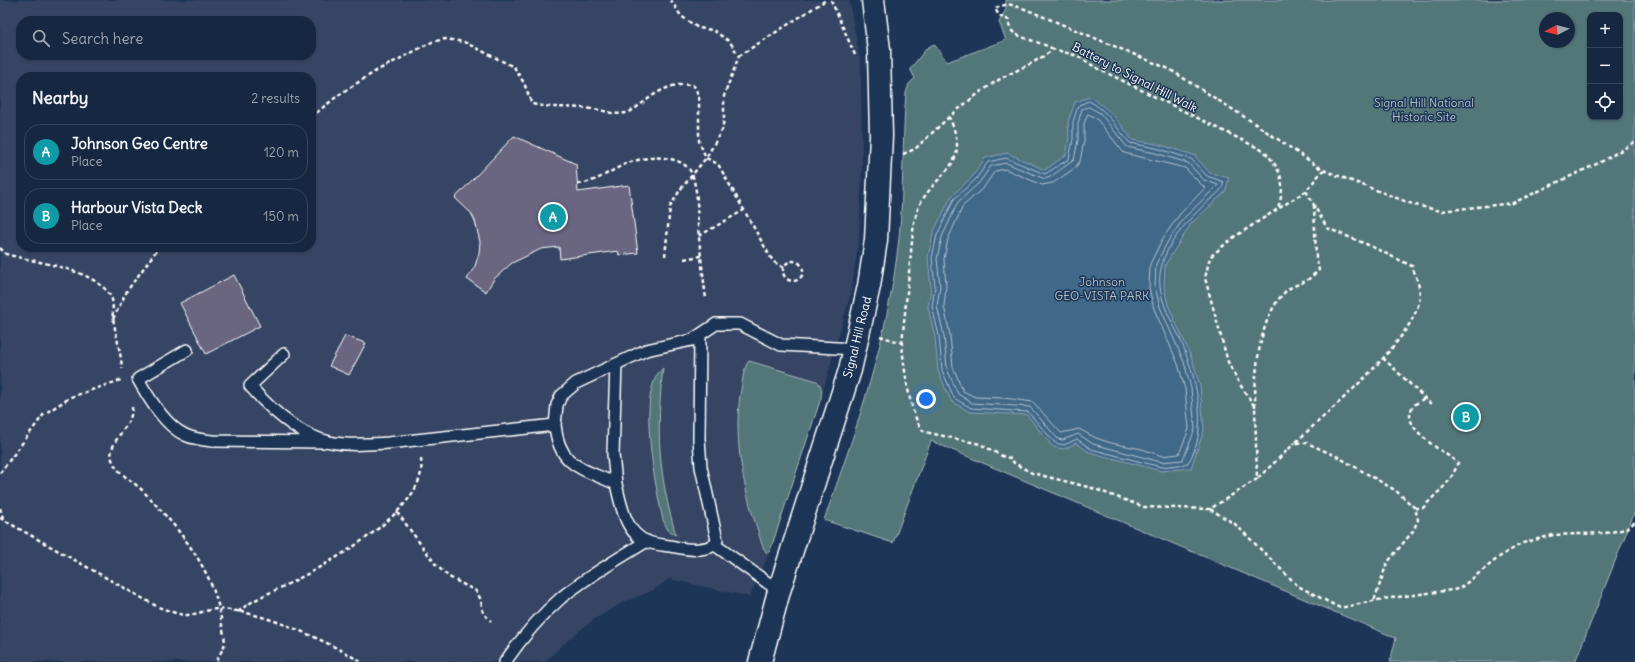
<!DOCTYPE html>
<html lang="en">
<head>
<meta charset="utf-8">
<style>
	body { margin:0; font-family:Delius,sans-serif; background:#1f3048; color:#f1f3f6 }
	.controls { position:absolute; right:12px; top:12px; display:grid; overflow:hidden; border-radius:8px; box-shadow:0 1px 3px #0004 }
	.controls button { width:36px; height:36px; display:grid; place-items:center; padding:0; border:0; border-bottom:1px solid #35445a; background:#162841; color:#f1f3f6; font:20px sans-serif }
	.compass { position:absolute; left:1539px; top:12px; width:36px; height:36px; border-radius:50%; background:#162841; box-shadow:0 1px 3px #0004; rotate:263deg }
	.you { position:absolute; left:926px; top:399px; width:14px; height:14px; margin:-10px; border:3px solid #fff; border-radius:50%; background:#1a73e8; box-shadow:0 0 0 6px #1a73e833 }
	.badge { display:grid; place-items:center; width:26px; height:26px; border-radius:50%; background:#ff9aa2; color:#fff; font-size:13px; font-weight:700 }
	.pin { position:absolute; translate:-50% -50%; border:2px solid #fff; box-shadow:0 1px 4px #0006 }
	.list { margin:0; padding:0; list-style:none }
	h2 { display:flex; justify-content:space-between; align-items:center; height:52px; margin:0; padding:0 16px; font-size:17px }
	h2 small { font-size:13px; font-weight:400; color:#9ea6b1 }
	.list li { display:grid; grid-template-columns:26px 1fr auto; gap:12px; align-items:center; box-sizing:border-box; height:56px; margin:0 8px 8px; padding:0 8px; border:1px solid #35445a; border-radius:16px }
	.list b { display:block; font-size:15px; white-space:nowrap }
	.list p { margin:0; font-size:13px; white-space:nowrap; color:#9ea6b1 }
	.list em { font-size:13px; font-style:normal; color:#9ea6b1 }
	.icon { flex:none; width:22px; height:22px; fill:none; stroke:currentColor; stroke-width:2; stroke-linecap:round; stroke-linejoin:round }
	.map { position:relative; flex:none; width:1635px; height:662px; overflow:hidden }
	.search { position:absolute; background:#162841; box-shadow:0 1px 3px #0004; left:16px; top:16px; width:300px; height:44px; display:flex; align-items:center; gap:10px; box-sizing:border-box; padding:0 14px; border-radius:16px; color:#9ea6b1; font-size:15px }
	.panel { position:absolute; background:#162841; box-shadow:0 1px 3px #0004; left:16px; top:72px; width:300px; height:180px; border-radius:16px }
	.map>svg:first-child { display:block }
	.built { fill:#344464; fill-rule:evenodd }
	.green { fill:#527678; stroke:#a8babc; fill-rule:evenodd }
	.water { fill:#416889; stroke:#8da4b8 }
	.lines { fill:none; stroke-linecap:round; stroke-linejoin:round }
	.shore { stroke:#b3c3d0; stroke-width:1 }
	.building { fill:#6a6682; stroke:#fff }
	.lane-casing { stroke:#fff; stroke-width:14 }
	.secondary-casing { stroke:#fff; stroke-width:25 }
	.path { stroke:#fff; stroke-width:2.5; stroke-dasharray:4 3; stroke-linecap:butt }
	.lane { stroke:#1d3557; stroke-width:11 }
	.secondary { stroke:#1d3557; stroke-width:22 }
	.labels { text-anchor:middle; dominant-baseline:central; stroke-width:3; stroke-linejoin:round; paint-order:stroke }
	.street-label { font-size:12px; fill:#fff; stroke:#1d3557 }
	.park-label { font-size:12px; fill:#b1c1c2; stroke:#1d3557 }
</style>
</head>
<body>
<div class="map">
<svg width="1635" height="662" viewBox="0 0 1635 662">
	<rect width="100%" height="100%" fill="#1d3557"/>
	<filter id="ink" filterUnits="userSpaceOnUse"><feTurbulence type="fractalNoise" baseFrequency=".025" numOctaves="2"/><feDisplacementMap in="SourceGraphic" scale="8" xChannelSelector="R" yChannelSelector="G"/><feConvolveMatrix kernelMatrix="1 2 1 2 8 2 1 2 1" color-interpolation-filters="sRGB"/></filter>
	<g filter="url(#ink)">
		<!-- built -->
		<path class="built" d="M 0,0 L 849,0 L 861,64 L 862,171 L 859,239 L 851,293 L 821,398 L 770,551 L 750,597 L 669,579 L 654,590 L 624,602 L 593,620 L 562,645 L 545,662 L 0,662 ZM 21,21 L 311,21 L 311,55 L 21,55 ZM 21,77 L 311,77 L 311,247 L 21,247 Z"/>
		<!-- green -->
		<path class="green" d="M 1006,0 L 1635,0 L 1635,511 L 1575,662 L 1390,662 L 1396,638 L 931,441 L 893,543 L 824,520 C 857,428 889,336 899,238 C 904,189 902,141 906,93 L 909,84 L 915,78 L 910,69 L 927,48 L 934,44 L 947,62 L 1006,40 L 999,22 L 1006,9 ZM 1590,15 L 1620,15 L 1620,117 L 1590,117 ZM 1545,18 L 1569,18 L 1569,42 L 1545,42 Z
			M 749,361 L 817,381 C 822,386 822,391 821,398 L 770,551 L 767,553 C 762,548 760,538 758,531 C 742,484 732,433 742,384 C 743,377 744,367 749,361 Z
			M 663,368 C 656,430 658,474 676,535 L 668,530 L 663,520 C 656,489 635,389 663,368 Z"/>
		<!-- water -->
		<path class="water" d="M 1090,97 C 1110,109 1119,121 1132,140 L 1157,144 L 1194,155 L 1210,173 L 1229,178 L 1225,192 L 1191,224 L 1165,265 L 1164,287 L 1168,305 L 1192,359 L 1200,386 L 1204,430 L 1191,468 L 1161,471 L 1089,452 L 1076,443 L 1064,449 L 1053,447 L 1027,415 L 970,412 L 951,401 L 938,371 L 935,337 L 928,307 L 931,287 L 928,258 L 933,233 L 951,197 L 973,176 L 985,158 L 1007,153 L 1045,170 L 1066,155 L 1069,139 L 1068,122 L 1075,102 Z"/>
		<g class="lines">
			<!-- shore -->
			<path class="shore" d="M 1089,101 C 1110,112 1115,127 1130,143 L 1156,148 L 1191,159 L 1207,176 L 1224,182 C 1222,192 1214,196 1207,202 C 1184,224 1156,254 1160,287 C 1162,305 1171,320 1179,336 C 1194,371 1212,430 1187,464 L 1161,467 L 1091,449 L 1077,439 L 1064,445 L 1055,443 L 1028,412 L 971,408 L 954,398 L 942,370 L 939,336 L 932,306 L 935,287 L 932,258 L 937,235 L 954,199 L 976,179 L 988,162 L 1006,158 L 1045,174 L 1069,159 L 1073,139 L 1073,122 L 1078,106 Z
				M 1089,107 L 1100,113 L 1127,147 L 1155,153 L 1188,163 L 1204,180 L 1218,185 L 1184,218 L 1168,241 L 1156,264 L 1155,287 L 1160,307 L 1184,362 L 1191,388 L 1195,429 L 1183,460 L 1161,462 L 1093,444 L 1078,434 L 1063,440 L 1058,439 L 1030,407 L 972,403 L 958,394 L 947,369 L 944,336 L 937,306 L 940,286 L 937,259 L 942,237 L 958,202 L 979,183 L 991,166 L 1006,163 L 1045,179 L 1050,177 L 1074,160 L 1078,140 L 1078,123 L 1082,109 Z
				M 1088,114 L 1096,118 L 1124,153 L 1185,168 L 1205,188 L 1179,215 L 1163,238 L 1150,264 L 1149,288 L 1154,309 L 1178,364 L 1185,389 L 1189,429 L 1179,454 L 1162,456 L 1142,449 L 1111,443 L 1096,438 L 1079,429 L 1061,433 L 1033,402 L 1004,398 L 975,397 L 963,391 L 953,367 L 950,335 L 944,306 L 946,286 L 944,259 L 948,239 L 963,206 L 984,187 L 995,171 L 1005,169 L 1042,185 L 1053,183 L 1075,168 L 1080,161 L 1084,141 L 1084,124 Z"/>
		</g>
		<!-- building -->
		<path class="building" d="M 514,136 L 576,164 L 578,192 L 629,185 L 638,253 L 619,255 L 618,251 L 560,259 L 559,247 L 541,249 L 512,263 L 494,279 L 486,292 L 467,279 L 475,266 L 479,253 L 480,242 L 475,221 L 471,213 L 455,198 Z
			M 234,275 L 260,326 L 206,354 L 180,303 Z
			M 345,336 L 366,343 L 349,375 L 329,366 Z"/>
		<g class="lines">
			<defs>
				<path id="lane" d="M 187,350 L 138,379 C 148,397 165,426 185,435 C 194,439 203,440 212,441 L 323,442
					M 284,354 L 250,386 C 271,410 298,435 330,442 C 348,446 370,444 388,443 L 555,425 L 557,405 L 561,396 L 576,383 L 646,350 L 692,340 L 716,324 L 740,324 L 781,345 L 855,349
					M 555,425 C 559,467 582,468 616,484 C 621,504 625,534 648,542 C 656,545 666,545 675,547 C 690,550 701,551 715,545 L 717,540 L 701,467 L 699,439 L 700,335
					M 616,484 L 613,454 L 616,364
					M 715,545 L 779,591
					M 505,662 C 521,639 540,616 562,597 C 588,576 618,559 647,541"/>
				<path id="secondary" d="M 760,662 L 779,591 L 850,370 L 869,286 L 876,240 L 881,136 L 879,50 L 873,0"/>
			</defs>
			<!-- lane casing -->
			<use href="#lane" class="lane-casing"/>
			<!-- secondary casing -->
			<use href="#secondary" class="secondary-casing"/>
			<!-- path -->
			<path class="path" d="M 831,0 L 855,55
				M 1053,49 C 1041,42 1022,39 1013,32 C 1009,28 1009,25 1009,20 L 999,16 L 995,8 L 1008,4 L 1025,9 L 1169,69 L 1254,123 L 1323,170 L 1415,205 L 1441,211 L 1513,203 L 1601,162 L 1635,142
				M 739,56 L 826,0
				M 311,117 L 340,94 L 376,71 L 432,42 L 445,39 L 464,42 L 514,67 L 524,83 L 532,104 C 554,109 571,106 593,109 C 606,110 615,117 629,112 C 634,110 639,105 644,102 C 659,90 676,81 694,86 L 699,96 L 699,141 L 706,158 L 718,164 L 771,258 L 774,262 L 784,268
				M 903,154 L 915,149 L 949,117
				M 578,184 C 600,182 613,167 634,161 C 650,156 677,155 689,169 C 693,174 694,180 695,186 C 698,199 697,213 698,226 C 700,250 703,275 706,299
				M 1306,191 L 1327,228 L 1366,244 L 1412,266 C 1416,277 1422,290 1419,302 C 1409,345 1328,411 1295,443 L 1307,443 L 1338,457 L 1395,490 L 1415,508 L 1418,520 L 1413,531 L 1387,563 L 1374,601
				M 699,236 L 744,210
				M 0,248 L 6,254 C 36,263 95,268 111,297 C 114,303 112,312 113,318 C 116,336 121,352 122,369
				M 665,256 L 670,207 L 680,190 L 706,158 L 722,130 L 724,119 L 724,96 L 739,56 L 730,42 L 713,30 L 698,28 L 681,16 L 671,0
				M 684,259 L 701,256
				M783 271a10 10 0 1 1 20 0a10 10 0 1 1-20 0Z
				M 113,319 L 127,291 L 159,247
				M 880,336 L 902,343 C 903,361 910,422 925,432 L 980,444 L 1004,457 L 1011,458 L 1014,463 L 1032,473 L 1092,488 L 1144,507 L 1210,509 L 1257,479 L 1255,407 L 1239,383 L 1228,362 L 1205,278 L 1210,257 L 1234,237 L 1306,191 L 1323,170
				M 902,343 L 914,222 C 916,216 917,210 920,204 C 940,168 972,166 949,117 C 966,103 983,89 1002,78 C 1020,68 1038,62 1053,49 L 1078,56 L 1095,67 L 1264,151 C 1282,170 1286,184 1278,208
				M 1383,358 L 1432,405
				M 132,407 C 134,426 104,443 113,462 C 118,474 134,482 143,491 C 180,530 215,570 222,625 C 223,631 226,640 224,646 C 222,651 218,657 216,662
				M 1255,407 C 1255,371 1258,318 1286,291 C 1291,286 1301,284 1307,280 C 1311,278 1315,273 1319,270 L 1316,257 L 1314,205
				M 0,473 L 44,414 L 71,397 L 121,380
				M 1258,478 L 1295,443
				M 0,508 L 3,518
				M 1415,508 L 1423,508 C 1438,490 1449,487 1458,463 C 1445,452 1400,429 1412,408 C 1414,404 1421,401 1424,398
				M 1210,509 L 1235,524 L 1298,586 L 1340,608 L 1383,599 L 1459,589 L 1502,555 L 1523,543 L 1553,535 L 1606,533 L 1626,529 L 1635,522
				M 397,512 L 436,565 L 449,577 L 476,591 L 481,600 L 483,613 L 491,621
				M 0,518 L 158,607 C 167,610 179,615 188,615 C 199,614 210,608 221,609 C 264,612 324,639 361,662
				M 238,612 C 253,599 270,593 288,584 C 326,565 414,517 421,472 C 422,467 421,461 421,457"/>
			<!-- lane -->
			<use href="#lane" class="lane"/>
			<!-- secondary -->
			<use href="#secondary" class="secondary"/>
		</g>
	</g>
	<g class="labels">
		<!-- street labels -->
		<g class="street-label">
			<text transform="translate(1135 77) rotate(27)">Battery to Signal Hill Walk</text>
			<text transform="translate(857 337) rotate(-76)">Signal Hill Road</text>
		</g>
		<!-- park labels -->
		<g class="park-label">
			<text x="1424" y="102">Signal Hill National<tspan x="1424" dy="14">Historic Site</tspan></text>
			<text x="1102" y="281">Johnson<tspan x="1102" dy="14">GEO-VISTA PARK</tspan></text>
		</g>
	</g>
</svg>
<div class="controls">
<button>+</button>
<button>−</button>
<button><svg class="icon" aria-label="locate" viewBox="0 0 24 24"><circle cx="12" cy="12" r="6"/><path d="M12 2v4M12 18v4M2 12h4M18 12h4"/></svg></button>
</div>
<svg class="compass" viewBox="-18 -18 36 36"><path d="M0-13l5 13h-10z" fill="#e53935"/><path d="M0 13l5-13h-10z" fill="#9ea6b1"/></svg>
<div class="you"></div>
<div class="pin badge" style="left:553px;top:217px;background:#0f9aa8">A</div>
<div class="pin badge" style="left:1466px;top:417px;background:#0f9aa8">B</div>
<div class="search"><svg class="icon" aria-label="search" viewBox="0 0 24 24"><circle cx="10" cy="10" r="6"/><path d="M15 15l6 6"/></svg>Search here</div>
<section class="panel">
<h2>Nearby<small>2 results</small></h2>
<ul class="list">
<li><span class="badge" style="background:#0f9aa8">A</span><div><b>Johnson Geo Centre</b><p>Place</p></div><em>120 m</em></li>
<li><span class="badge" style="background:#0f9aa8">B</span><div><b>Harbour Vista Deck</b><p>Place</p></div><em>150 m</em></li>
</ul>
</section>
</div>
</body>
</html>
